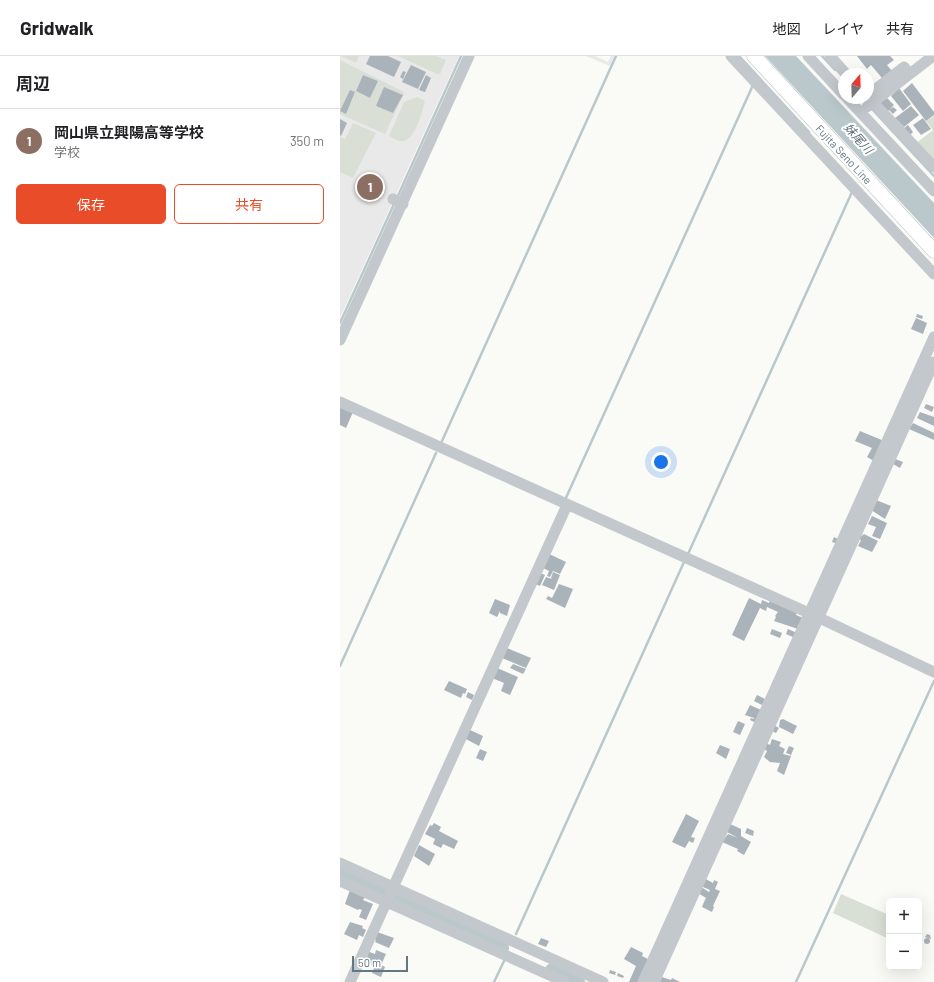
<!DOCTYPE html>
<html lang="ja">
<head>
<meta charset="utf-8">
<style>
	body { margin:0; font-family:Barlow,"Noto Sans JP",sans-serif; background:#f2f2f2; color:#202124 }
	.controls { position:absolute; right:12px; bottom:12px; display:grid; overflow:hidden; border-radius:6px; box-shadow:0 4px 16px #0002 }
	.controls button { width:36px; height:36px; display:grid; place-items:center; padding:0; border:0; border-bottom:1px solid #e0e0e0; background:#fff; color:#202124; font:20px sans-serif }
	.compass { position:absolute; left:498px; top:12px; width:36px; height:36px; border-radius:50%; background:#fff; box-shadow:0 4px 16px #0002; rotate:19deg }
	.scale { position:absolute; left:12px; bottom:10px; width:56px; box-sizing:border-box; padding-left:4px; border:2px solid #647783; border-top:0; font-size:11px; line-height:14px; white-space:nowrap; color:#647783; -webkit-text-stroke:3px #fff; paint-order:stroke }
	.you { position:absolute; left:321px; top:406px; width:14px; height:14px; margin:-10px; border:3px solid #fff; border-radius:50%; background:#1a73e8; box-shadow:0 0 0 6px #1a73e833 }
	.badge { display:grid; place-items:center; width:26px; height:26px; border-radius:50%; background:#e94c28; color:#fff; font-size:13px; font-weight:700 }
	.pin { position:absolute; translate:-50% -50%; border:2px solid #fff; box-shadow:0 1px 4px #0006 }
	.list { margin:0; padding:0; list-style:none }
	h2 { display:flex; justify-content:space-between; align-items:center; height:52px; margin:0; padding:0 16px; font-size:17px }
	h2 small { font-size:13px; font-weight:400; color:#757577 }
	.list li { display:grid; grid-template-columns:26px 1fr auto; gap:12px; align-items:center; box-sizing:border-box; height:64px; padding:0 16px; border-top:1px solid #e0e0e0 }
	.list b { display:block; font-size:15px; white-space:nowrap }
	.list p { margin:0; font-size:13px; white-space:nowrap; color:#757577 }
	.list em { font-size:13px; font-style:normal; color:#757577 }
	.actions { display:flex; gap:8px; padding:12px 16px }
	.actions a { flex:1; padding:9px 0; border:1px solid #e94c28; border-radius:6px; text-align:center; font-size:14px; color:#e94c28 }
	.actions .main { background:#e94c28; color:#fff }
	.map { position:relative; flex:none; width:594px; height:926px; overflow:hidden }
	header { display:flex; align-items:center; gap:24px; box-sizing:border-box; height:56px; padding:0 20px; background:#fff; border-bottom:1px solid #e0e0e0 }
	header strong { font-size:19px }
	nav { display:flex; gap:22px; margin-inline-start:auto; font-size:14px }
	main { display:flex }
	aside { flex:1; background:#fff }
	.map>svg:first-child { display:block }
	.built { fill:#e8e9e8 }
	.green { fill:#dadfd6; fill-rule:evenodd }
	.water { fill:#bac8cb }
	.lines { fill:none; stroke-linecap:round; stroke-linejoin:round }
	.stream { stroke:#bac8cb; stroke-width:2.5 }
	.river { stroke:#bac8cb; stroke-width:14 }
	.building { fill:#aab3b9 }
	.major-casing { stroke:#b6bcc0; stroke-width:15 }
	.minor { stroke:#c3c8cc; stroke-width:11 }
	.major { stroke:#fff; stroke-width:14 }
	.labels { text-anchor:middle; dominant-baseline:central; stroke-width:4; stroke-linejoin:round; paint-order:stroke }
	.street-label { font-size:11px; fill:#647783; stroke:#fff }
	.water-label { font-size:12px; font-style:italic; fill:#5e767d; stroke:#fff }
</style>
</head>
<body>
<header>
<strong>Gridwalk</strong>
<nav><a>地図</a><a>レイヤ</a><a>共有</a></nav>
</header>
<main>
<aside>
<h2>周辺<small></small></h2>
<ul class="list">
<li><span class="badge" style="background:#8d6e63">1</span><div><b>岡山県立興陽高等学校</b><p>学校</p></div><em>350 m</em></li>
</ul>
<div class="actions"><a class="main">保存</a><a>共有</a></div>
</aside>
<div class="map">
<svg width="594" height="926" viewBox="0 0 594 926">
	<rect width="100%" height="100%" fill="#fafaf7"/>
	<!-- built -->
	<path class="built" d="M 0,0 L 119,0 L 0,262 Z
		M 246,0 L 255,0 L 268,6 L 271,0 L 274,0 L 270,10 Z"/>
	<!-- green -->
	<path class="green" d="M 1,0 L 19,0 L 16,7 Z
		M 58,0 L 96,0 L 106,4 L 100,18 L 97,18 Z
		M 0,4 L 62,35 L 64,38 L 45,78 L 0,58 ZM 23,19 L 37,25 L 30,42 L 16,35 ZM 44,31 L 63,39 L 53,57 L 37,50 ZM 10,34 L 15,37 L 6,57 L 1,55 Z
		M 77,41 L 85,45 C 82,55 75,87 61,85 C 57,85 53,82 49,80 L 64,46 Z
		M 594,60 L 594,108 L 575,88 L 593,74 L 586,65 Z
		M 13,67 L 36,77 L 13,122 L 0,116 L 0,81 L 5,83 Z
		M 501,838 L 549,859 L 549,883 L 493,857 Z"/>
	<!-- water -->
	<path class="water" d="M 425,0 L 456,0 L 594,147 L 594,182 Z"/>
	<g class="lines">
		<!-- stream -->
		<path class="stream" d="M 399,0 L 469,76
			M 482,0 L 495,14
			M 521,42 L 526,47
			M 531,52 L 594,120
			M 57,142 L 121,0
			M 0,267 L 54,148
			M 102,385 L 276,0
			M 225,444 L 413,29
			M 348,498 L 512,136
			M 0,610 L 96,397
			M 176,878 L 344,506
			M 154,926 L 165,903
			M 456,926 L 594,625"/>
		<!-- river -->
		<path class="river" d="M 0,818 L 162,892
			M 212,914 L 238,926"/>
	</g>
	<!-- building -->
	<path class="building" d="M 30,0 L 48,0 L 61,6 L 54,21 L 26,8 Z
		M 517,0 L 550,0 L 554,4 L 547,9 L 552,15 L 542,22 L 531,9 L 527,13 Z
		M 71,9 L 86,16 L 78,33 L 62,26 Z
		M 63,15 L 66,16 L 63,23 L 60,21 Z
		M 23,19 L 38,25 L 30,42 L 16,35 Z
		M 86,19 L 91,22 L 85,36 L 79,34 Z
		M 572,27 L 594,56 L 594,59 L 586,65 L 563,35 Z
		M 44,31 L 63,39 L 53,57 L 36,50 Z
		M 559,32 L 571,48 L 563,55 L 551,40 Z
		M 10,34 L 15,36 L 6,58 L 0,55 Z
		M 546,41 L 554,49 L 547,56 L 538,47 Z
		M 571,50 L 579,59 L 564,71 L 555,62 Z
		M 553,51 L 557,54 L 553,58 L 549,54 Z
		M 583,62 L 591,73 L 581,79 L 573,69 Z
		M 0,63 L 7,67 L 1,80 L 0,79 Z
		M 568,69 L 573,76 L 569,80 L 563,73 Z
		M 577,258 L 583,260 L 582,263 L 576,261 Z
		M 576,262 L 587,267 L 583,278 L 571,273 Z
		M 586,348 L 594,351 L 592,356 L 584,352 Z
		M 0,350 L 13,356 L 6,372 L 0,369 Z
		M 580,356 L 594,361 L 594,370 L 577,362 Z
		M 573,367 L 594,377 L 594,384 L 569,373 Z
		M 520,375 L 544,385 L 534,405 L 527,401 L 532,392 L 515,385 Z
		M 555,403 L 563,406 L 560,412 L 553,408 Z
		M 536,444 L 551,450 L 545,463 L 531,454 Z
		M 532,460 L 547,467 L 540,483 L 532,480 L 536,471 L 528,468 Z
		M 524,478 L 538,485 L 532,496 L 518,490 L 521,484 L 518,483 Z
		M 494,481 L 500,484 L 498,488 L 492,486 Z
		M 207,497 L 226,506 L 220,518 L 213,515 L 210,521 L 207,520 L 209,515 L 201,511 Z
		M 198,516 L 205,519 L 200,530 L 193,527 Z
		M 213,516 L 220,519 L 214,534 L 202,529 L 206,521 L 212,523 L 211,522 Z
		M 219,528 L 233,533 L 225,552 L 206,543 L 208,540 L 212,542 Z
		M 409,542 L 421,548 L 422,544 L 429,547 L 430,544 L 442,549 L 441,551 L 443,550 L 457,556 L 456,559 L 463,562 L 458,573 L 434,565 L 436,561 L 435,560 L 438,556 L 427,551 L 426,555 L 420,552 L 404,585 L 392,579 Z
		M 155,543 L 170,549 L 167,560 L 160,557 L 160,555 L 157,561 L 149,557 Z
		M 432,573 L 442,577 L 440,582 L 430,578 Z
		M 448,573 L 457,577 L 455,582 L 446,578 Z
		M 167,592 L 191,602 L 186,612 L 162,602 Z
		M 173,608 L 186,613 L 183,618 L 170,612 Z
		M 157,612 L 178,621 L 170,639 L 161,635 L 164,627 L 152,622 Z
		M 109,625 L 127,633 L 125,638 L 123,637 L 121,642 L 104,634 Z
		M 128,636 L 134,639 L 132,644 L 126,641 Z
		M 417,639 L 425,643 L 422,649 L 414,645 Z
		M 410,649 L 421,654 L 416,667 L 410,664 L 411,662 L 414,663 L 414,662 L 405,659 Z
		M 443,663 L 457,670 L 453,678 L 439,671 L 440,664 Z
		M 398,665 L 405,668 L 400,679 L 393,676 Z
		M 434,669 L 439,672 L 436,677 L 432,675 Z
		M 128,673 L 143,680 L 139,690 L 124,682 Z
		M 432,683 L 441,686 L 439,690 L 445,693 L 443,698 L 451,700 L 444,719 L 437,715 L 440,707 L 430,706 L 424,701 L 427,695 L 424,693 L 426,687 L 430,689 Z
		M 380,689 L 390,693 L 386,703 L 376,697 Z
		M 449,690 L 454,692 L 451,699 L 446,697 Z
		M 140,693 L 147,696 L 143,705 L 136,702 Z
		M 346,758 L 359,765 L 351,781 L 355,782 L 353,787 L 349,785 L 345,792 L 332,786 Z
		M 94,767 L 101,771 L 99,775 L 118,785 L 114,793 L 103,788 L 101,792 L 93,788 L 95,783 L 85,778 L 90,769 L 92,770 Z
		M 390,768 L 401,773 L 401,780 L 411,786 L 404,799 L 397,795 L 398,793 L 382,786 L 388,778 L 398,782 L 387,776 Z
		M 407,772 L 414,775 L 413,780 L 405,777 Z
		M 79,789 L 95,798 L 89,810 L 74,800 Z
		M 364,822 L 373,827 L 374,824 L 378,826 L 375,833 L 380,835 L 373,850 L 374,851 L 372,856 L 362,851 L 364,846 L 371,849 L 364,846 L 366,842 L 358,837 L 361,831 L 369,836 L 370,834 L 363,831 Z
		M 11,831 L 25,841 L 23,844 L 33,848 L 26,864 L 19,861 L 22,854 L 19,853 L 18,854 L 5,848 Z
		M 10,866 L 23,870 L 22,872 L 26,874 L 23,881 L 19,879 L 17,884 L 4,878 Z
		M 37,876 L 54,882 L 49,892 L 35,886 L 36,884 L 32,883 Z
		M 587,878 L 590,879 L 591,883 L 585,881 Z
		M584 885a3 3 0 1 1 6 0a3 3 0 1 1-6 0Z
		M 201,882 L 209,885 L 206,891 L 198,888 Z
		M 291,891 L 303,897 L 302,900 L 308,903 L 299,926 L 289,926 L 296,910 L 284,903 Z
		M 36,894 L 46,898 L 41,909 L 45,911 L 41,921 L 32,917 L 35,910 L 22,905 L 27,895 L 35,898 Z
		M 270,914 L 276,916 L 275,919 L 269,917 Z
		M 278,917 L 284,920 L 283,922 L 277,920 Z
		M 322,921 L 331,924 L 332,922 L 340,926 L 320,926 Z"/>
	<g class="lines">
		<defs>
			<path id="major" d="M 414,0 L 594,195"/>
		</defs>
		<!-- major casing -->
		<use href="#major" class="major-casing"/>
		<!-- minor -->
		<path class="minor" d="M 391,0 L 594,218
			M 468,0 L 504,39
			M 490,0 L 506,18
			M 528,39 L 564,11 L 569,18
			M 528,41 L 594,111
			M 507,42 L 594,135
			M 527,51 L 593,0
			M 53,143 L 63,148
			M 0,284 L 129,0
			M 0,346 L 471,558 L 594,616
			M 0,807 L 263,926
			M 0,825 L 225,926
			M 10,926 L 227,449
			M 303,926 L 594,281
			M 314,926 L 594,306"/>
		<!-- major -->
		<use href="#major" class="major"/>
	</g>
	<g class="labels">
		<!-- street labels -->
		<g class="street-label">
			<text transform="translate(504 98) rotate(47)">Fujita Seno Line</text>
		</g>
		<!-- water labels -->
		<g class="water-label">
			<text transform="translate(519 82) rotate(48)">妹尾川</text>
		</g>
	</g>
</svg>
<div class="controls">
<button>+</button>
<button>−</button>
</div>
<svg class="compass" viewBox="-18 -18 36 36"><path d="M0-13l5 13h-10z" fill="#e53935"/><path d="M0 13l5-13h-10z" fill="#757577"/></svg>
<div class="scale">50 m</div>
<div class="you"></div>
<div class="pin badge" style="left:30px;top:131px;background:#8d6e63">1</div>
</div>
</main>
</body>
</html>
